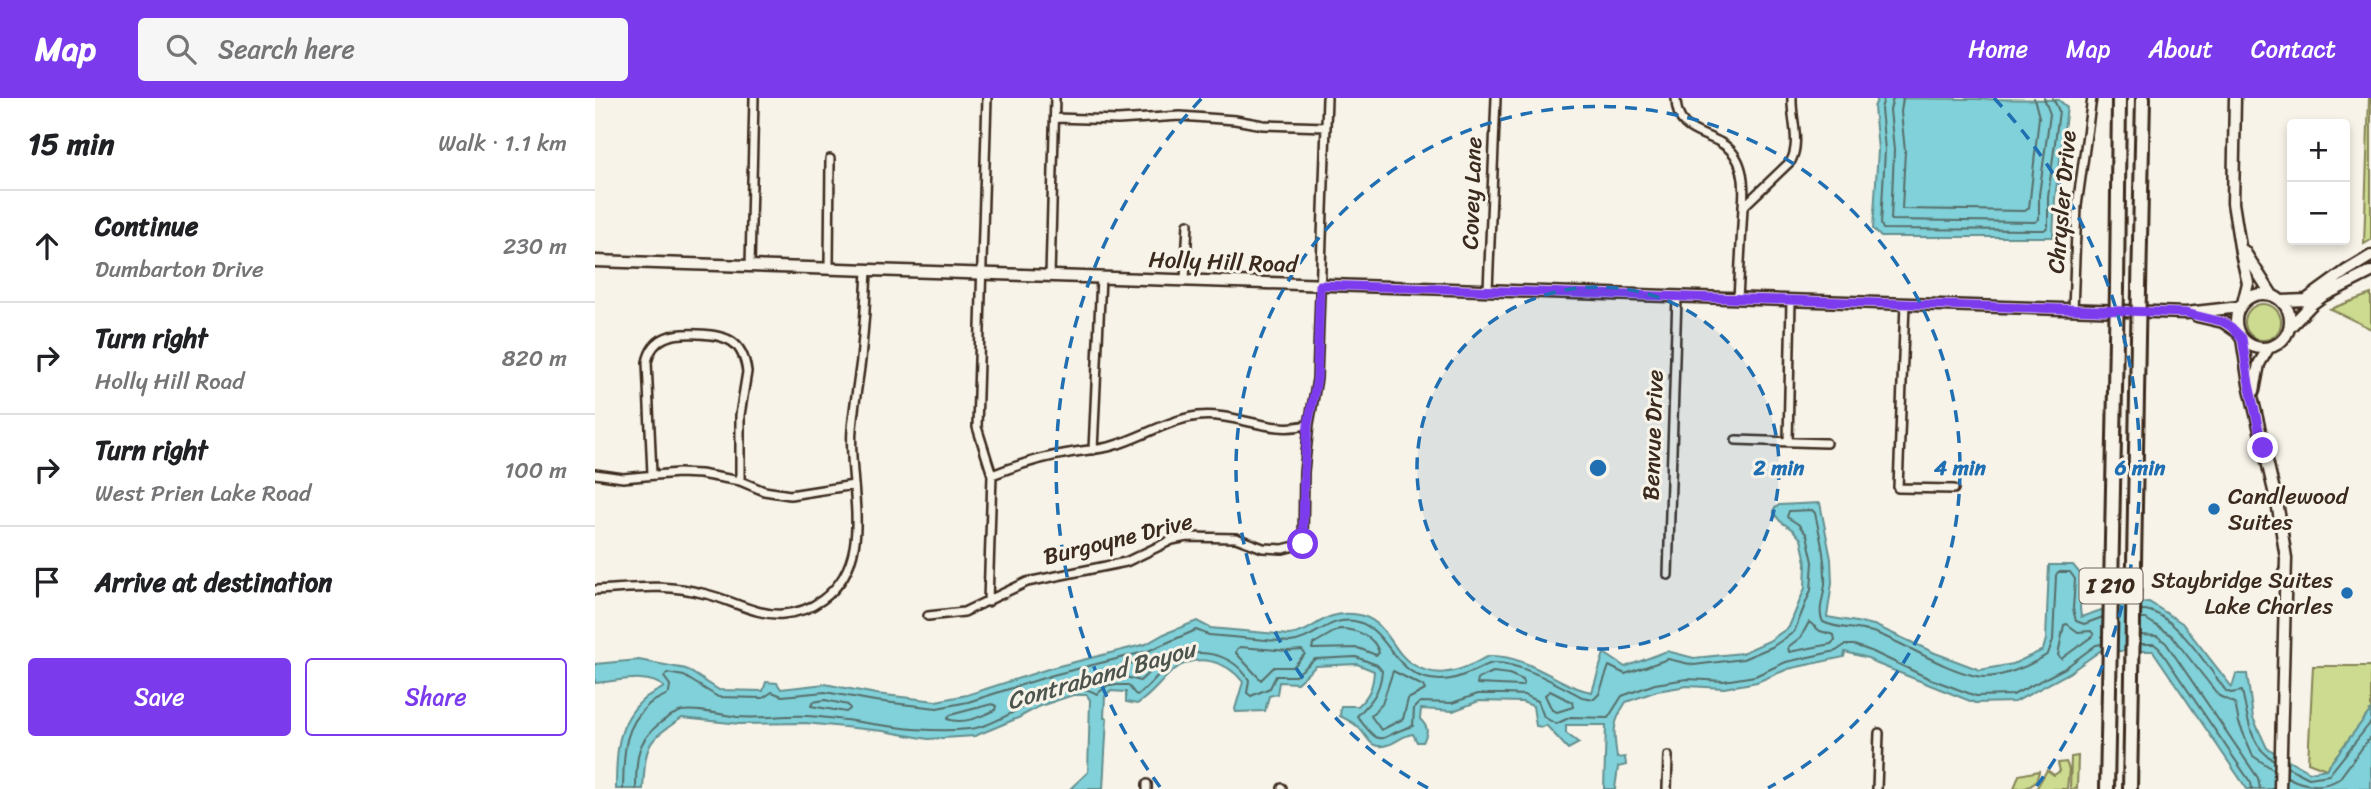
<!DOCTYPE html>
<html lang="en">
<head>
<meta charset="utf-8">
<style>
	body { margin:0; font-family:Sriracha,sans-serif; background:#f6f6f6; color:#202124 }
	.controls { position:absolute; right:21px; top:21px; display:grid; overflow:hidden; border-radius:7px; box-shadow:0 4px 10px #0003 }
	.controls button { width:63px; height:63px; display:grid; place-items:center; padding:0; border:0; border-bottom:2px solid #e0e0e0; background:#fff; color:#202124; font:35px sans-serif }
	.stop { position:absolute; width:21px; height:21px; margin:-16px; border:5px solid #7c3aed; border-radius:50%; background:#fff }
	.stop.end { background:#7c3aed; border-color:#fff; box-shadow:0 2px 7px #0008 }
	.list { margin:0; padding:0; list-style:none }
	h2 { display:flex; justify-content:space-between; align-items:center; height:91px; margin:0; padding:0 28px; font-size:30px }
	h2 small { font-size:23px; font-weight:400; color:#757577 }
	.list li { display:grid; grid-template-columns:46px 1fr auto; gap:21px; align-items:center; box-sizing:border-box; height:112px; padding:0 28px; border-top:2px solid #e0e0e0 }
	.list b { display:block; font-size:26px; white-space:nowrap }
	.list p { margin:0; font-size:23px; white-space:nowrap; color:#757577 }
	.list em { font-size:23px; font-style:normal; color:#757577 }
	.actions { display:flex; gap:14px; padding:21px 28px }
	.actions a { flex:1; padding:16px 0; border:2px solid #7c3aed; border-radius:7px; text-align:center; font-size:24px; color:#7c3aed }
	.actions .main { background:#7c3aed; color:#fff }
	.icon { flex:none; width:38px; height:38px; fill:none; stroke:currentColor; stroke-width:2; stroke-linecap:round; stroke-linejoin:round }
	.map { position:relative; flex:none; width:1776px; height:691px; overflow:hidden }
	header { display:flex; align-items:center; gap:42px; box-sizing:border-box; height:98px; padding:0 35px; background:#7c3aed; color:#fff }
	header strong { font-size:33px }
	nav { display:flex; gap:38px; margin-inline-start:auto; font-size:24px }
	.search { width:490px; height:63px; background:#f6f6f6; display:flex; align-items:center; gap:18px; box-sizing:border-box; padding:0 24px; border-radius:7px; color:#757577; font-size:26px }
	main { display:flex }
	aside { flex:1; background:#fff }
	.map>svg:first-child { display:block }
	.green { fill:#ccdb8f; stroke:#848256; stroke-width:2 }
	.water { fill:#80d1d9; stroke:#648e8e; stroke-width:2 }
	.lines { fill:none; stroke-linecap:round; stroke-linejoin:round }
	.shore { stroke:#576d69; stroke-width:2 }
	.street-casing { stroke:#3b2a1e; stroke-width:12 }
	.secondary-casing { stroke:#3b2a1e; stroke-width:15 }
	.highway-casing { stroke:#3b2a1e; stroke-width:18 }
	.street { stroke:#f7f3e8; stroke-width:7 }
	.secondary { stroke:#f7f3e8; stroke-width:10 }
	.highway { stroke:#f7f3e8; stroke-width:12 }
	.highway-bridge-casing { stroke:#3b2a1e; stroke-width:18; stroke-linecap:butt }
	.highway-bridge { stroke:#f7f3e8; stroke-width:12 }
	.route { stroke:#7c3aed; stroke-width:9 }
	.ring { fill:none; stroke:#1f6fb2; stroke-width:3.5; stroke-dasharray:12 9 }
	.poi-dot { fill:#1f6fb2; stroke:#f7f3e8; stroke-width:2.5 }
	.labels { text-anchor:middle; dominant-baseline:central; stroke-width:6; stroke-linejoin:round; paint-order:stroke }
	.shield { fill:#f7f3e8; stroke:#73665b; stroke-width:2 }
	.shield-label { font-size:21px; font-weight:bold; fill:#3b2a1e }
	.street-label { font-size:23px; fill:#3b2a1e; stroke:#f7f3e8 }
	.poi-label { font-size:23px; fill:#3b2a1e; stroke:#f7f3e8; text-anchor:start }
	.water-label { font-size:24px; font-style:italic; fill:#4c544d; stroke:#f7f3e8 }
	.centre { fill:#1f6fb2; stroke:#f7f3e8; stroke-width:3.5 }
	.ring-label { font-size:21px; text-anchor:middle; font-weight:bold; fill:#1f6fb2; stroke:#f7f3e8; stroke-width:6; stroke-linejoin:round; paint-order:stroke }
</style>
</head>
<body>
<header>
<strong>Map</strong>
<div class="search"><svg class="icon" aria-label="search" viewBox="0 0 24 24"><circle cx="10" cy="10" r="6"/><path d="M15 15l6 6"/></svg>Search here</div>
<nav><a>Home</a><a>Map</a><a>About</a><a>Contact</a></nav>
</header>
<main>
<aside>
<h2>15 min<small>Walk · 1.1 km</small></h2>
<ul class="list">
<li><svg class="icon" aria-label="ahead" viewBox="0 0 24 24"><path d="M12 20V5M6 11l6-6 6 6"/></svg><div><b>Continue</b><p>Dumbarton Drive</p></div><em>230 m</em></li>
<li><svg class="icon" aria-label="right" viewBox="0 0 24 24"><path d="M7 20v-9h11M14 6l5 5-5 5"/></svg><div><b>Turn right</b><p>Holly Hill Road</p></div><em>820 m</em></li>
<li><svg class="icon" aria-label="right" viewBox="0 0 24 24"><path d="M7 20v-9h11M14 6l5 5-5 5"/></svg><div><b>Turn right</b><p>West Prien Lake Road</p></div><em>100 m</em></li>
<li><svg class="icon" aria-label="arrive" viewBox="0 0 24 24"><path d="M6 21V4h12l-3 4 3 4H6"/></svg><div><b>Arrive at destination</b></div></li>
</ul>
<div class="actions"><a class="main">Save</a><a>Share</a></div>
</aside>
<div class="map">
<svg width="1776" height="691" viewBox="0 0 1776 691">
	<rect width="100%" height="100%" fill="#f7f3e8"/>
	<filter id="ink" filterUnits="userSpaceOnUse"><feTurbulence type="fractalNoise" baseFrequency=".0143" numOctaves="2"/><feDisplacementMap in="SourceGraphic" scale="14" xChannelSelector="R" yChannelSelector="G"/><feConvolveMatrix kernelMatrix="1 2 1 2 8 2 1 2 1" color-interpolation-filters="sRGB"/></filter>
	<g filter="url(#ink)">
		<!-- green -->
		<path class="green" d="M 1774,0 L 1776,0 L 1776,142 L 1769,146 Z
			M 1776,196 L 1776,231 L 1735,211 Z
			M1650 224a18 18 0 1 1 36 0a18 18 0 1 1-36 0Z
			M 1718,568 L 1776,568 L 1776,612 L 1731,671 L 1713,664 Z
			M 1483,658 L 1482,691 L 1475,691 L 1476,659 Z
			M 1471,664 L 1474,671 L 1472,691 L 1441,691 L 1452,672 L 1459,677 L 1465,673 L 1463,665 Z
			M 1444,673 C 1442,688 1433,691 1419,691 L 1424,677 Z"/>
		<!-- water -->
		<path class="water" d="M 1283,0 L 1464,2 L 1472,9 L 1460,100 L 1458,139 L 1286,139 L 1278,131 L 1283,52 L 1279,9 Z
			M 1225,405 L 1236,461 L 1237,485 L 1232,519 L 1279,527 L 1340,555 L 1385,572 L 1418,566 L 1448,552 L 1451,541 L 1454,467 L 1478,467 L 1488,479 L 1485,510 L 1486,519 L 1524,506 L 1554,504 L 1587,525 L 1637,589 L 1641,576 L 1652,576 L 1658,620 L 1672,650 L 1715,674 L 1731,671 L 1776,612 L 1776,691 L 1652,691 L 1558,553 L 1505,553 L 1474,575 L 1420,604 L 1380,605 L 1280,565 L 1273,560 L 1250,554 L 1249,559 L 1193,571 L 1162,584 L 1129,590 L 1092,588 L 1062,593 L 1031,604 C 1016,627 1019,635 1022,660 L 1030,659 L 1031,667 L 1023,669 L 1020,691 L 1009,691 L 1011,627 L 971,627 L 971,635 L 984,645 L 973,651 L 951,627 L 947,629 L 941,628 L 938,608 L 927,604 L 884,603 L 858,613 L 826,611 L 825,621 C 833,629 834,633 828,644 L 822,644 L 818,636 C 805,638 802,645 792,647 C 776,652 774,641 765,631 C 760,625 753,622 745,618 L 746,608 L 763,608 C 774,598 778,589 779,573 L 762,566 L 721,568 L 702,585 L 684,584 L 682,596 L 674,598 L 670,613 L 641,614 L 640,611 L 648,584 C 632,563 602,554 579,572 C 566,582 557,597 542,606 L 531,604 L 531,594 L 515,593 L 510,598 L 509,620 L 512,620 L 508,691 L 475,691 L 493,674 L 495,602 L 492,597 L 478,597 L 445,608 L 423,620 L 380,638 L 333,641 L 288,633 L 210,625 L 145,626 L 87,620 C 50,644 51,647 48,691 L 21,691 C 21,657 21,624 50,600 C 55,596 63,593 69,589 C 52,574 21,584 0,585 L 0,566 L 44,562 L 91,571 L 124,592 L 168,593 L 171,584 L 182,585 L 186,591 L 230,586 L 281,596 L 341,603 L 372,597 L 456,570 L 551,546 L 569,536 L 602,523 L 615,530 L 694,537 C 720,534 727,513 758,516 C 793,519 795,553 817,566 C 838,579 857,576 878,566 C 884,563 891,558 897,558 C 935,558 963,588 997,594 L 1009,555 L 1030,569 L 1072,553 L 1099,560 L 1147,555 L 1174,543 L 1194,529 L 1210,490 L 1211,464 L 1206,441 L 1198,432 L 1185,423 L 1179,415 L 1179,411 L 1184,407 Z"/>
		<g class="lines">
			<!-- shore -->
			<path class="shore" d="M 1289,0 L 1286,11 L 1290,52 L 1286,126 L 1288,131 L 1449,132 L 1453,129 L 1453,99 L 1464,13 L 1458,0
				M 1298,0 L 1295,12 L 1299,52 L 1296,122 L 1440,124 L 1444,121 L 1444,97 L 1455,16 L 1449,0
				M 1308,0 L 1306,14 L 1310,53 L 1307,111 L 1430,113 L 1434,110 L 1444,19 L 1439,0
				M 1546,512 C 1577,510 1614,571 1631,593 L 1636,595 L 1647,593 C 1653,618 1654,649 1679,662
				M 1546,521 L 1551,521 L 1576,537 L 1624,598 L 1640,605 L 1644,625 L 1658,658 L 1679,672
				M 1214,524 L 1225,533 L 1239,537 L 1240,542 L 1236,546 L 1194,554 L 1193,549 L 1206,539 Z
				M 1469,527 L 1472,526 L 1483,534 L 1496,533 L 1499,537 L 1466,561 L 1463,557 Z
				M 744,531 C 761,531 780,538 784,555 L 781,557 L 763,550 L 717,551 L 718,546 Z
				M 1546,537 L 1562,538 L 1571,545 L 1663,680 L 1665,691
				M 1545,546 L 1559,546 L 1564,550 L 1656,685 L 1657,691
				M 645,549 L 693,553 L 707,552 L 710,556 L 698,569 L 679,569 L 666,582 L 641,555 L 642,551 Z
				M 561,558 L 565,560 L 565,564 L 545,583 L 517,575 L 519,571 Z
				M 798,573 L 828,588 L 830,592 L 813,601 L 808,621 L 786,632 L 776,618 L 787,606 Z
				M 898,574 L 914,576 L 928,582 L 929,586 L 926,588 L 882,586 L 883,581 Z
				M 955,593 L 977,604 L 978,609 L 962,614 L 957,612 L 950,597 Z
				M 230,602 L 253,607 L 255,611 L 251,614 L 216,608 L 218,604 Z
				M 397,606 L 401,608 L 400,612 C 385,619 368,627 352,621 L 355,617 Z
				M 1692,669 L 1714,680 L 1734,677 L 1776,624
				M 1692,679 C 1709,688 1727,691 1744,681 L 1776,638
				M 28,691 C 29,658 27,630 54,606 C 59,602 68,599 74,595 L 75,587 L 69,579 L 72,575 L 89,578 L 123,599 L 168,600 L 177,594 L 187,598 L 230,594 L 280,603 L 342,610 L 373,604 L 458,577 L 553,553 L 601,532 L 614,537 L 695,544 C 719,542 733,519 759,523 C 790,528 796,568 827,579 C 848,586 864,580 883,571 C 888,569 893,566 898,565 C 925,564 964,587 987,599 L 999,601 L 1004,596 L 1014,568 L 1030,576 L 1073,561 L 1099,567 L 1148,561 L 1177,549 L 1199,534 L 1216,492 L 1218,464 L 1212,437 L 1203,426 L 1192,419 L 1194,413 L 1217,412 L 1220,415 C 1225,438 1231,462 1230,486 C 1229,499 1222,514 1228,524 C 1244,532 1264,529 1281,535 C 1315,548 1346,570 1381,578 C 1401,583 1437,567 1453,556 L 1458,542 L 1461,477 L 1463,474 L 1475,474 L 1480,481 L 1478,511 L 1481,523 L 1489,526 L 1508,519
				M 41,691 C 41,680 41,665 44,654 C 48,637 68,620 84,614 C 95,609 129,617 142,619 C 165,621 188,617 211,618 C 265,621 319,637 374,631 C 412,628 465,573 502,596 L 513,587 L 533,587 L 540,596 L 543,597 C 555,588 564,574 576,565 C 602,546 638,556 654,582 L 652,595 L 656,598 L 675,590 L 681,578 L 700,578 L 720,561 L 761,559 L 782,567 L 787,573 C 785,595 776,604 762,618 C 789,655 783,637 818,628 L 819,610 L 825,604 L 857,605 L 883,596 L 909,596 L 929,597 L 943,603 L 949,619 L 961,626 L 976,619 L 1013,620 L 1027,598 L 1060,586 L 1092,581 L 1129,583 L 1160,578 L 1191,564 L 1241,553 L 1250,547 L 1259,547 L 1276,553 L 1333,580 L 1381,598 L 1418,597 L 1470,570 L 1501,547 L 1507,546"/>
			<defs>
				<path id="street" d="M 392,0 L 382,329 L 397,377 L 393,504
					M 1081,0 C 1081,59 1157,14 1148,108
					M 460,20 L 523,22 L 585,18 L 640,22 L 668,27 L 731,29
					M 155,168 L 159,0
					M 234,170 L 235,61
					M 455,178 L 460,0
					M 590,182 L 593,126
					M 893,192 L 901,0
					M 1143,201 L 1148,109 L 1196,63 C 1206,44 1196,20 1197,0
					M 1310,206 L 1303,390 L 1359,391
					M 1478,212 L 1482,108 L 1497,0
					M 1141,342 L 1231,345
					M 1193,343 L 1196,202
					M 498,352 L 506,179
					M 0,376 L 28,380 L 83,375 L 105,376 L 145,383 L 169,393 L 195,397 L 259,387
					M 57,376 L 52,264 C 58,237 79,235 103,236 C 131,237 148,242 152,274 L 145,317 L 145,383
					M 397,377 C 422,367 448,359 474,355 C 488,352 503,352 517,348 C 546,340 572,322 603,318 C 642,314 677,338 714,326
					M 1073,477 L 1082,199
					M 0,492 C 41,490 69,485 111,496 C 137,502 161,518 188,516 C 202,515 216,510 227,502 C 283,461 252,387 257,331 C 259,308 263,285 266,262 C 269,232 271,202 272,172
					M 333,518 L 369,514 L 432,484 L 531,464 L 577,442 L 592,439 L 641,440 L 668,450 L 688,451 L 708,446 L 709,374 L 714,326 L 722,281 L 732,0
					M 552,691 L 552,686
					M 687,691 L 687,690
					M 1072,691 L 1073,658
					M 1282,691 L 1284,635"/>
				<path id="secondary" d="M 1640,0 L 1638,105 L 1646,155 L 1653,185 L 1648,205
					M 1649,153 L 1677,197
					M 0,163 L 1591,215 L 1645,209
					M1641 223a27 27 0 1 1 54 0a27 27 0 1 1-54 0Z
					M 1687,203 L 1711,202 L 1751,173 L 1776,158
					M 1602,218 L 1628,224 L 1644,235
					M 1694,230 L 1717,206 L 1728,198 L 1776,174
					M 1647,240 L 1654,286 L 1683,410 L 1691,460 L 1685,691
					M 1659,293 L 1664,266 L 1674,249"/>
				<path id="highway" d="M 1522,189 L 1524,0
					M 1544,190 L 1548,0
					M 1512,691 L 1521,240
					M 1535,691 L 1543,240"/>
			</defs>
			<!-- street casing -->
			<use href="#street" class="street-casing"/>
			<!-- secondary casing -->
			<use href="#secondary" class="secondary-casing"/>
			<!-- highway casing -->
			<use href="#highway" class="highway-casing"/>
			<!-- street -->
			<use href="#street" class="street"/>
			<!-- secondary -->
			<use href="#secondary" class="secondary"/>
			<!-- highway -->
			<use href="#highway" class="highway"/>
			<defs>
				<path id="highway-bridge" d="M 1521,240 L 1522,189
					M 1543,240 L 1544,190"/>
			</defs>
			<!-- highway-bridge casing -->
			<use href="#highway-bridge" class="highway-bridge-casing"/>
			<!-- highway-bridge -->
			<use href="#highway-bridge" class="highway-bridge"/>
		</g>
	</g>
	<g class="lines" filter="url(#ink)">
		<!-- route -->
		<path class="route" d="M 708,446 L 709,374 L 713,327 L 722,281 L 725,187 L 1591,215 L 1628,224 L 1636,229 L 1647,240 L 1654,286 L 1668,350"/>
	</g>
	<!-- distance rings -->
	<circle cx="1003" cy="370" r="181" fill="#1f6fb2" fill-opacity=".12"/>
	<g class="ring">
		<circle cx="1003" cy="370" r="181"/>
		<path d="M833 690A362 362 0 1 1 1173 690"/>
		<path d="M565 689A542 542 0 0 1 607 0M1399 0A542 542 0 0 1 1441 689"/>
	</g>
	<!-- markers -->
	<g class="poi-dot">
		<circle cx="1619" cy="411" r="7"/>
		<circle cx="1752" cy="495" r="7"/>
	</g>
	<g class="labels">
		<!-- shield labels -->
		<rect class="shield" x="1484.5" y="470.5" width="63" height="35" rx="5"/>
		<g class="shield-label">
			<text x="1516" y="488">I 210</text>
		</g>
		<!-- street labels -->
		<g class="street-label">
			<text transform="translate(877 95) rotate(-88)">Covey Lane</text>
			<text transform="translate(1467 104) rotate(-85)">Chrysler Drive</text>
			<text transform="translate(628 164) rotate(2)">Holly Hill Road</text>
			<text transform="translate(1058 337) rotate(-88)">Benvue Drive</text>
			<text transform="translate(523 441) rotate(-14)">Burgoyne Drive</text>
		</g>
		<!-- poi labels -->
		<g class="poi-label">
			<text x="1633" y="398">Candlewood<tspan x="1633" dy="26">Suites</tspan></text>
			<text x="1738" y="482" text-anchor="end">Staybridge Suites<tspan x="1738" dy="26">Lake Charles</tspan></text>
		</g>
		<!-- water labels -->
		<g class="water-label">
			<text transform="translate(506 577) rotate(-16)">Contraband Bayou</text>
		</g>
	</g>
	<circle cx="1003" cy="370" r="10" class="centre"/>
	<g class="ring-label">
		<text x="1184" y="377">2 min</text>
		<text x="1365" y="377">4 min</text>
		<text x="1545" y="377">6 min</text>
	</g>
</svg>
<div class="controls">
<button>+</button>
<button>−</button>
</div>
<div class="stop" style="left:708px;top:446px"></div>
<div class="stop end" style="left:1668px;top:350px"></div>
</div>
</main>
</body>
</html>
